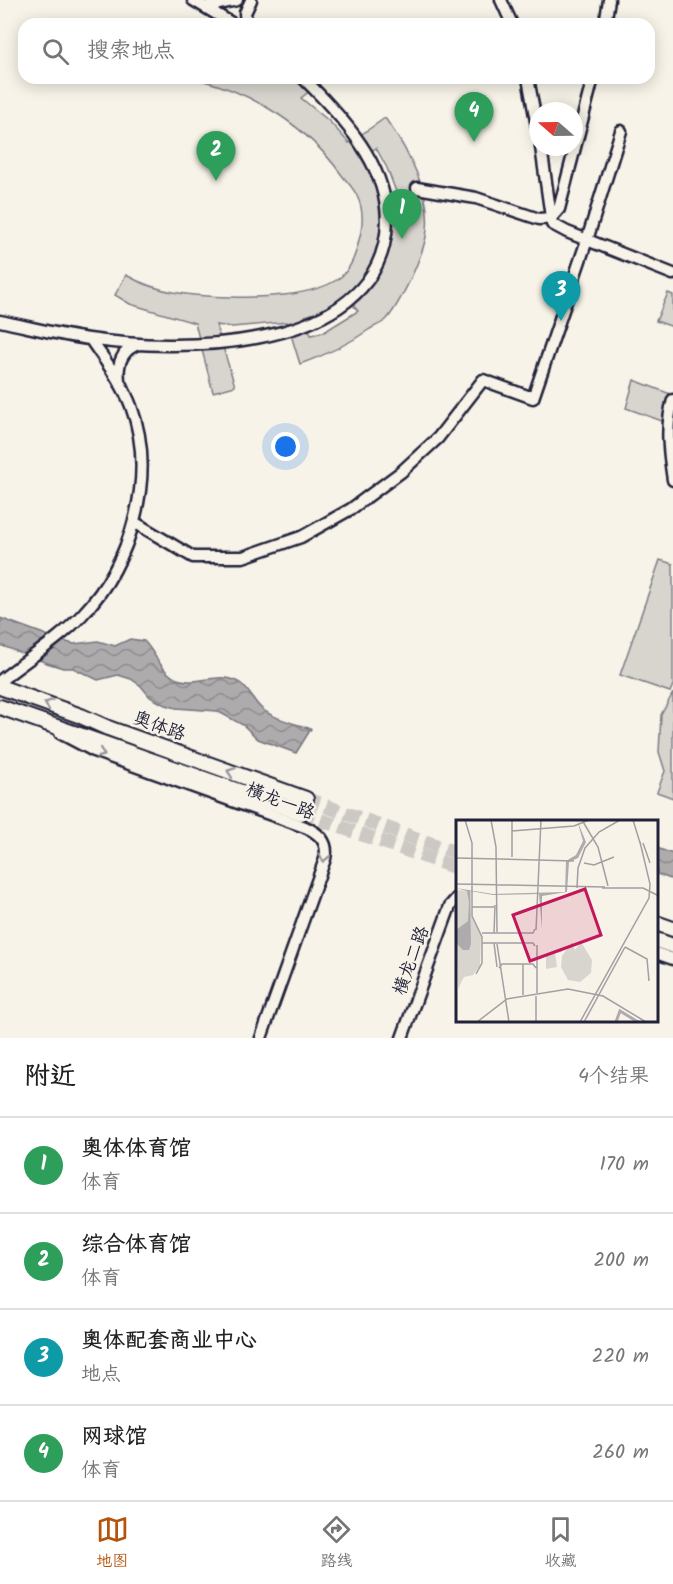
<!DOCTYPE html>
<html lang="zh">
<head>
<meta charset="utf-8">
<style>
	body { margin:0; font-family:Kalam,"LXGW WenKai TC",sans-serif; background:#f2f2f2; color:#222 }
	.compass { position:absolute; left:529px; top:102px; width:54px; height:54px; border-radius:50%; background:#fff; box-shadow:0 3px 15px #0003; rotate:290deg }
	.you { position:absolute; left:286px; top:447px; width:21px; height:21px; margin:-15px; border:4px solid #fff; border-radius:50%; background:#1a73e8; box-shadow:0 0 0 9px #1a73e833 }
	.badge { display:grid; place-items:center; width:39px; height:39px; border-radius:50%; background:#b45309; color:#fff; font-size:20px; font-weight:700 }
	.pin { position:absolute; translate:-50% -50px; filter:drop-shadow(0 2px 3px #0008) }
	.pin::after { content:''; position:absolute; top:32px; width:21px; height:18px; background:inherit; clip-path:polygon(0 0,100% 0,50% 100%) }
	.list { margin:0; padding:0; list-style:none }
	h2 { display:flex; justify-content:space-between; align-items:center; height:78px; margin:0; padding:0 24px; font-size:26px }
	h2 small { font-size:20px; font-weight:400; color:#767676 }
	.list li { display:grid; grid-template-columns:39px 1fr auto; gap:18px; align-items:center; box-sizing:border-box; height:96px; padding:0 24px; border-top:2px solid #e0e0e0 }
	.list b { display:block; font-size:22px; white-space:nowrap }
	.list p { margin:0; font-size:20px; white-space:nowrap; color:#767676 }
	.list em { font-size:20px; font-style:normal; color:#767676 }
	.icon { flex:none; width:33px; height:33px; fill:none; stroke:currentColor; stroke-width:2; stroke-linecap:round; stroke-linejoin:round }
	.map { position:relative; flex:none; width:673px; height:1038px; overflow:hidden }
	.search { position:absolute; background:#fff; box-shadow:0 3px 15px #0003; left:18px; right:18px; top:18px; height:66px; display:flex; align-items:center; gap:15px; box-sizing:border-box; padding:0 21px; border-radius:18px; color:#767676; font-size:22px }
	.sheet { height:462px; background:#fff }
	nav { display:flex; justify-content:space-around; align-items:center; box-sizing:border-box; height:84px; border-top:2px solid #e0e0e0; background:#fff; font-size:16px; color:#767676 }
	nav a { display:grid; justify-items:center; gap:3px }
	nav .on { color:#b45309 }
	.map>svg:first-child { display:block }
	.park { fill:#d8d5cf; stroke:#7d7c85; stroke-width:1.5; fill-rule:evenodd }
	.water { fill:url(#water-waves); stroke:#76747f; stroke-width:1.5 }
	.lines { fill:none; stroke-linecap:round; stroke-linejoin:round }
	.major-tunnel { stroke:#ccc9c5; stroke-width:14; stroke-dasharray:14 7; stroke-linecap:butt }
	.minor-casing { stroke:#22223b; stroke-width:15 }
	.major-casing { stroke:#22223b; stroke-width:18 }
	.minor { stroke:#f7f3e8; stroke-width:10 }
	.major { stroke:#f7f3e8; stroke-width:14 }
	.oneway { stroke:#97959a }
	.labels { text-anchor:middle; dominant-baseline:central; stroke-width:5; stroke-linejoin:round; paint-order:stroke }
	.street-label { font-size:18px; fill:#22223b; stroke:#f7f3e8 }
	.inset-river { fill:none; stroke:#aeabad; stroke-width:3 }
	.inset-road { fill:none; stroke:#a29fa3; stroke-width:1.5 }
	.view { fill:#c2185b; fill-opacity:0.15; stroke:#c2185b; stroke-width:3 }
	.inset-edge { fill:none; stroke:#22223b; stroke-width:3 }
</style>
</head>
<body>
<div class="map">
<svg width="673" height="1038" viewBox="0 0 673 1038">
	<defs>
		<pattern id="water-waves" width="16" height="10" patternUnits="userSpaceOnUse" patternTransform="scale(1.5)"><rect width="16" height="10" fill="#aeabad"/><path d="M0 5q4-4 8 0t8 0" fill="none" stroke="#8d8b8e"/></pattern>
	</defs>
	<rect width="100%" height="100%" fill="#f7f3e8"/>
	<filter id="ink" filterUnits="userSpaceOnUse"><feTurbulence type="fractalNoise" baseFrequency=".0167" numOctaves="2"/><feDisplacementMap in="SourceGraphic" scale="12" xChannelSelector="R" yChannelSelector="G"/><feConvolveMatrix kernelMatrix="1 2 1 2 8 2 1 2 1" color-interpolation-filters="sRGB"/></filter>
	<g filter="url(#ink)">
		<!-- park -->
		<path class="park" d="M 201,78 L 268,78 L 278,82 L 284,78 L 326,78 L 301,98 L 329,121 L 349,143 L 385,118 C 408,150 434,196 426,237 C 423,251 416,267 410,280 C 403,294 396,309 386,320 C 381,324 375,326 370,329 C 347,345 326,355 300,364 L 287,322 L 232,327 L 216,325 L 235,386 L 213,392 L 195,323 L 130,304 L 115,295 L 126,275 C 159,294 194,296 231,297 C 260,298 313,296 338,279 C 350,271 356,254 359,240 C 363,226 364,210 357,196 C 354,188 346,181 341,174 C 307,127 257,95 201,80 ZM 376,148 L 387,168 L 398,197 L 380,201 L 372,175 L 361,158 ZM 347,298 L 358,311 L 324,332 L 311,335 L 305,316 L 323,311 Z
			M 668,293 L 673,295 L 673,327 L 656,321 Z
			M 634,380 L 673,395 L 673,425 L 626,408 Z
			M 660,560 L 673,564 L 673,685 L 670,692 L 620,675 Z
			M 673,693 L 673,798 L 657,792 L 665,771 L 659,752 L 661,715 Z"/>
		<!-- water -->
		<path class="water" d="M 0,618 L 63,641 L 74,644 L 98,641 L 115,646 L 130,639 L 144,641 C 155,652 159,668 173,677 C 193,689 219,669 240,683 C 249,689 253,701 261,708 C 271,718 297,724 311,729 L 296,753 L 258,739 L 243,725 L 217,711 L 176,708 L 163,704 L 150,697 L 141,686 L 131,679 L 118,675 L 98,680 L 73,668 L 63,668 L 47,663 L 0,645 Z
			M 657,848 L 673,854 L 673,880 L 657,874 Z"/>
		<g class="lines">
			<!-- major-tunnel -->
			<path class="major-tunnel" d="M 306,799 L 457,853
				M 301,813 L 457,868"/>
			<defs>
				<path id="minor" d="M 193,0 L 233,24
					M 501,0 L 512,24
					M 205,7 L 237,0
					M 246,24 L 245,13 L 251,0
					M 605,24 L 609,0
					M 528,78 L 538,132
					M 541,147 L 552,224 L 567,232 L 673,274
					M 417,188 L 476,198 L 539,219 L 551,218 L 559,209 L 593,78
					M 0,321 C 29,327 59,335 89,339 C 175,352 358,353 384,245 C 400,178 347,121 303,78
					M 119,380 C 117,364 122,350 138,344
					M 673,400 C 665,426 669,453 673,480
					M 134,522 L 193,557 L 243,557 L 301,537 L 351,509 L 401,472 L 438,438 L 483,380 L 533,398 L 587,240 L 621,131
					M 0,681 C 27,659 59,640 82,615 C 132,562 157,476 131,406 C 122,382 105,361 91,340
					M 60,733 L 96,752 L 305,827 C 319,833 329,842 325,859 L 261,1038
					M 656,953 L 673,959
					M 402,1038 L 450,906 L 457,898"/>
				<path id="major" d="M 0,687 L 81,716 L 108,728 L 306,799
					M 0,707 L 301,813
					M 656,923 L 673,929
					M 656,940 L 673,946"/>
			</defs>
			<!-- minor casing -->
			<use href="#minor" class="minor-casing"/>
			<!-- major casing -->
			<use href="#major" class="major-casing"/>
			<!-- minor -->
			<use href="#minor" class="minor"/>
			<!-- major -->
			<use href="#major" class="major"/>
		</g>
		<!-- one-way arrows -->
		<defs><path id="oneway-chevron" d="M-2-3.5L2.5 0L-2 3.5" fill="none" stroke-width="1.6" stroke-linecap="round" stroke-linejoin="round" transform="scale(1.5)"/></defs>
		<g class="oneway">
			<use href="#oneway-chevron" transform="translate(48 704) rotate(-160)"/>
			<use href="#oneway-chevron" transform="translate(101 754) rotate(22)"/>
			<use href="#oneway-chevron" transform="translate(231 772) rotate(-160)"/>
			<use href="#oneway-chevron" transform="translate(324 858) rotate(103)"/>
		</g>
	</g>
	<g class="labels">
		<!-- street labels -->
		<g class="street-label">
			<text transform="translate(159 727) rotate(20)">奥体路</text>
			<text transform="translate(280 802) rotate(21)">横龙一路</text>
			<text transform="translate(412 961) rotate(-70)">横龙二路</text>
		</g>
	</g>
	<!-- overview -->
	<g transform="translate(456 820)">
		<rect width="202" height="202" fill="#f7f3e8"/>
		<path d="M 0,70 L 15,71 L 15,96 L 25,116 L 24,146 L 17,155 L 8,157 L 2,169 ZM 116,122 L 119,130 L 125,122 L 136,140 L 135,153 L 124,162 L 112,160 L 105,147 L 106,136 ZM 106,128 L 106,132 L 99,133 L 101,147 L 90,149 L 90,134 Z" fill="#d8d5cf"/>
		<path d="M 121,0 L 130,22 L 122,38 L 113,42 L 111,72 L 86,76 L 86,109 L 83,74 L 37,75 L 14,71 L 15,124 L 13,130 L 7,130 L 0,123 L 0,110 L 12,101 L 13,82 L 11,71 L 0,68 L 37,74 L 109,72 L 110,41 L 120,35 L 127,21 Z" fill="#aeabad"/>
		<path class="inset-river" d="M 160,202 L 164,191 L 182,202"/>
		<path class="inset-road" d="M 9,0 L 16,23 L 16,96 L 26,117 L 26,143 L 20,154M 35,0 L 40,27 L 41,112M 126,0 L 142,27 L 152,66M 177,0 L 185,26M 56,11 L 118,6 L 133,0M 187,23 L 194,43M 56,37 L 56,0M 0,38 L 118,41M 128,43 L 138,45 L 158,37M 0,64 L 149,67M 121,68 L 122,48 L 129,28 L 143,12 L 164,0M 146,68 L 187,68 L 203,76M 16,87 L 38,87M 80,110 L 85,0M 26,113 L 77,113 L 79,109M 38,113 L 39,85M 26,123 L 77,123 L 79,126M 38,123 L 41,147M 41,124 L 53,202M 81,125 L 81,173M 169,127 L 191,139 L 193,161M 67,144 L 67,175M 43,148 L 46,144 L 77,144 L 80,148M 21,202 L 51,179 L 112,169 L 147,176 L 190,202M 80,202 L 80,176M 124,202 L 193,78 L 194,64 L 184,22M 128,202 L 169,127"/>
		<path class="view" d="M 129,69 L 145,115 L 74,141 L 57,95 Z"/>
		<rect width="202" height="202" class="inset-edge"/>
	</g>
</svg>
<svg class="compass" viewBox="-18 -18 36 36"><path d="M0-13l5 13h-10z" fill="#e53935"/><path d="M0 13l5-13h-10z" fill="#767676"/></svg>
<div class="you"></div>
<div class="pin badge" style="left:402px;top:239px;background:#2e9e5b">1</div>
<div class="pin badge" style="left:216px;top:181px;background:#2e9e5b">2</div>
<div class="pin badge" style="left:561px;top:321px;background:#0f9aa8">3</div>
<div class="pin badge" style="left:474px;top:142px;background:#2e9e5b">4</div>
<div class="search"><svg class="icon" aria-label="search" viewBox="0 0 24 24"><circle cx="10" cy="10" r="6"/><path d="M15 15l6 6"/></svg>搜索地点</div>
</div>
<section class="sheet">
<h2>附近<small>4个结果</small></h2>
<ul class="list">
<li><span class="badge" style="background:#2e9e5b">1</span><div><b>奥体体育馆</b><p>体育</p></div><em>170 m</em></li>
<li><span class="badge" style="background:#2e9e5b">2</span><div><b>综合体育馆</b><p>体育</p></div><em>200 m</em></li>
<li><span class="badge" style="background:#0f9aa8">3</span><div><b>奥体配套商业中心</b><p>地点</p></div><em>220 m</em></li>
<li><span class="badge" style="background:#2e9e5b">4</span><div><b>网球馆</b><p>体育</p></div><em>260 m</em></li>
</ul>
</section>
<nav>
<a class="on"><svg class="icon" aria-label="map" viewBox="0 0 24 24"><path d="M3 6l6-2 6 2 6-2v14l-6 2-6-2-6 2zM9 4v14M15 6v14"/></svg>地图</a>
<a><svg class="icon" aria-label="directions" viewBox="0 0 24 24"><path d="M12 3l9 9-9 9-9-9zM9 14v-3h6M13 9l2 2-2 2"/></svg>路线</a>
<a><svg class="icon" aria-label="saved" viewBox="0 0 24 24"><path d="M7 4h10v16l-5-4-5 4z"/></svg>收藏</a>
</nav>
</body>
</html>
